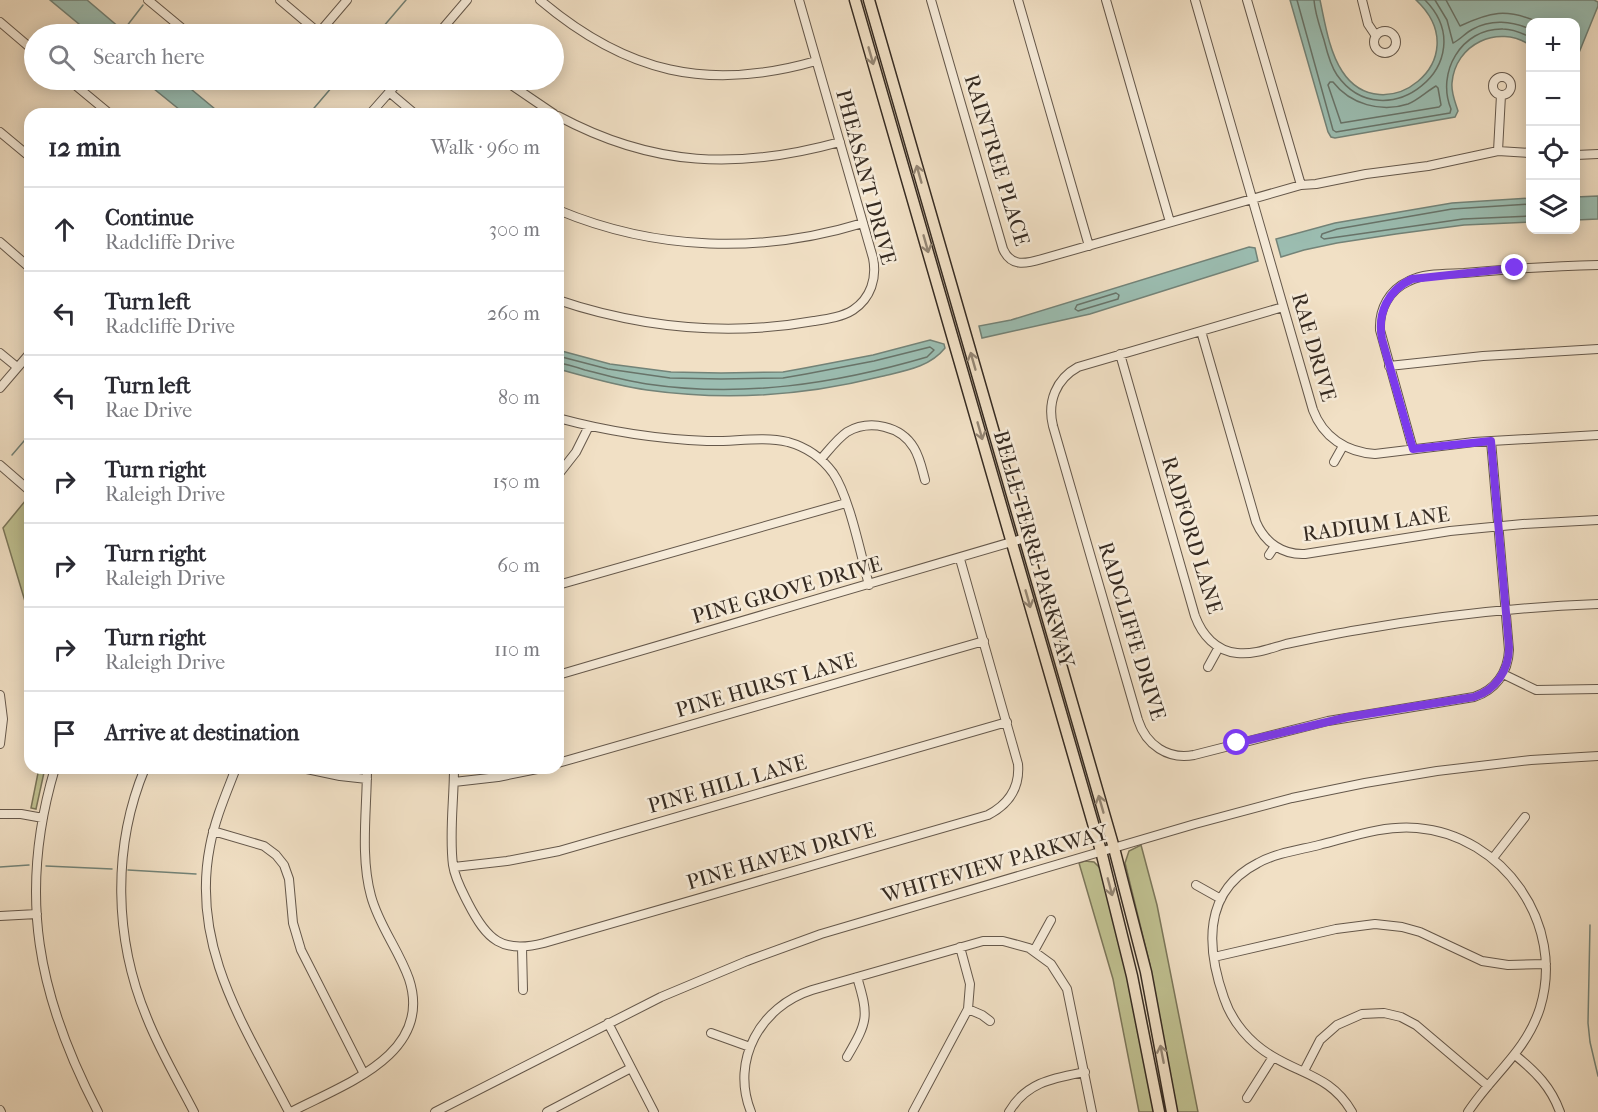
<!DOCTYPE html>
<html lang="en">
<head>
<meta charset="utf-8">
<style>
	body { margin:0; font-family:"IM FELL French Canon",serif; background:#f7f7f7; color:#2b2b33 }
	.controls { position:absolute; right:18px; top:18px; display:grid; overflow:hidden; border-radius:12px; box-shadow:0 3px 15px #0003 }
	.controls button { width:54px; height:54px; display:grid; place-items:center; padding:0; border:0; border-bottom:2px solid #e1e1e2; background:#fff; color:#2b2b33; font:30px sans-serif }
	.stop { position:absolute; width:18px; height:18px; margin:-14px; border:4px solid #7c3aed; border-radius:50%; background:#fff }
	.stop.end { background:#7c3aed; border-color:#fff; box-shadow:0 2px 6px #0008 }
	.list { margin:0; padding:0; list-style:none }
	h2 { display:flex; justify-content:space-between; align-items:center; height:78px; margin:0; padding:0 24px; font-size:26px }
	h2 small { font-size:20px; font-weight:400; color:#7c7c81 }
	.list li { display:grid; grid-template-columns:39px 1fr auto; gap:18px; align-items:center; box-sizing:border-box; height:84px; padding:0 24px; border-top:2px solid #e1e1e2 }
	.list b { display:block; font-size:22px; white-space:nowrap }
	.list p { margin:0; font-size:20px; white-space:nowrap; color:#7c7c81 }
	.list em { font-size:20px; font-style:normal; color:#7c7c81 }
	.icon { flex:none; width:33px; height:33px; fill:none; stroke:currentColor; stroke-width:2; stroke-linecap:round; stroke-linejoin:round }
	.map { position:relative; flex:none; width:1598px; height:1112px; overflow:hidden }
	.search { position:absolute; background:#fff; box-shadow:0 3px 15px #0003; left:24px; top:24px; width:540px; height:66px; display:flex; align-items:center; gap:15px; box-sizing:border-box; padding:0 21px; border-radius:33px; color:#7c7c81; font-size:22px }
	.panel { position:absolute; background:#fff; box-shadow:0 3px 15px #0003; left:24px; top:108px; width:540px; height:666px; border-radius:18px }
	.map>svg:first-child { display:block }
	.green { fill:#c0c191; stroke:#7b765a; stroke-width:1.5 }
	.water { fill:#9bbdb1; stroke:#738378; stroke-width:1.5 }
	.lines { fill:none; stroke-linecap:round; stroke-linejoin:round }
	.shore { stroke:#68746a; stroke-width:1.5 }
	.stream { stroke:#738378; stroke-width:1.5 }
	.minor-casing { stroke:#65584b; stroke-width:10 }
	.major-casing { stroke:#362b22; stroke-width:13 }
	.minor { stroke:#f6ebd9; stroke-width:8 }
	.major { stroke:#f1e0c5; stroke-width:10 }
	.oneway { stroke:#948674 }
	.route { stroke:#7c3aed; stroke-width:8 }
	.labels { text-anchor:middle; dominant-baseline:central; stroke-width:5; stroke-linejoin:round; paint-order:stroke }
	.street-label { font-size:21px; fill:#362b22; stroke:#f6ebd9 }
</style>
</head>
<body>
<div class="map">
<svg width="1598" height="1112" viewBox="0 0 1598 1112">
	<rect width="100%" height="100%" fill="#f1e0c5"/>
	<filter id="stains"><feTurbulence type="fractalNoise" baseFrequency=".00333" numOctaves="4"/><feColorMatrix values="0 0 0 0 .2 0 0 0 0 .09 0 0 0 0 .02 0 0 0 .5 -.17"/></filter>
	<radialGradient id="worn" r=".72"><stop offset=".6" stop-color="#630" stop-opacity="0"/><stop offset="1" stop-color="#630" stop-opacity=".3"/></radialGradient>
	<!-- green -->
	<path class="green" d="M 30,495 L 30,618 L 3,528 Z
		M 39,768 L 45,768 L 36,809 L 31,808 Z
		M 1141,845 L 1157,905 L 1198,1112 L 1176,1112 L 1148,966 L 1150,965 L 1125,863 L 1129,851 Z
		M 1085,861 L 1094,862 L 1100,868 L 1126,963 L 1155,1112 L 1139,1112 L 1113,979 L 1079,863 Z"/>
	<!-- water -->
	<path class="water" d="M 50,0 L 87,0 L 127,34 L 91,34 Z
		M 1290,0 L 1320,0 C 1325,23 1329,51 1342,71 C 1382,133 1480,60 1416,0 L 1594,0 L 1598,2 L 1598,6 L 1576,60 L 1576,22 L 1530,22 L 1530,45 C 1498,24 1455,44 1452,83 C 1451,93 1455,101 1458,111 L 1455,117 L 1335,138 L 1331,137 L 1328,132 Z
		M 143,80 L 180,80 L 221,114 L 185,114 Z
		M 1598,196 L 1598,219 L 1576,220 L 1576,197 Z
		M 1530,198 L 1530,222 L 1464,225 L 1396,234 L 1337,243 L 1304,250 L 1281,257 L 1276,239 L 1335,223 L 1452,203 Z
		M 1249,247 L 1255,248 L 1258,261 L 1090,314 L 982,338 L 979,326 L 1011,320 Z
		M 930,340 L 944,344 L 945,348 C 929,368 903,371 879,377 C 803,396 725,401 647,390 C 617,386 587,377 558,369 L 558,350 L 610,364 L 671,372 L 721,373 L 783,372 L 805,368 L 873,355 Z"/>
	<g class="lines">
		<!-- shore -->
		<path class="shore" d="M 1297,0 L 1333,130 L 1336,132 L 1450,113 L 1451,109 C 1436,73 1461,28 1503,29 C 1513,29 1522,33 1530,37
			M 1314,0 C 1315,14 1320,27 1324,40 C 1327,52 1330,65 1337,75 C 1384,142 1486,62 1425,0
			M 1435,0 L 1447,20 L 1453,43 C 1460,40 1465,33 1473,29 C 1491,19 1512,21 1530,29
			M 1446,0 L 1460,26 C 1490,12 1506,8 1538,22
			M 1330,82 L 1333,82 C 1350,104 1381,113 1408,104 C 1418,100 1427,91 1436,86 L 1438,88 L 1441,105 L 1439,107 L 1341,123 L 1328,85 Z
			M 1530,204 L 1452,209 L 1337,229 L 1322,234 L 1321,237 L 1324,239 L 1463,219 L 1530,216
			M 1116,293 L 1119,295 L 1118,299 L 1078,311 L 1075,309 L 1077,305 Z
			M 558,356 L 608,369 L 670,378 L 721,379 L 783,378 L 806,374 L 874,361 L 930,347 L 934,350 L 927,357 C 835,384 742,398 647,384 C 626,381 605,375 585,370 C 576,367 567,364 558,363"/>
		<!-- stream -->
		<path class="stream" d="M 123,31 L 143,5
			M 377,34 L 406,0
			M 309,114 L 338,80
			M 12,455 L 30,434
			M 46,866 L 112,869
			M 0,867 L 29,865
			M 128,870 L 196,874
			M 1590,925 L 1588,1023 L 1590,1042 L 1598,1076"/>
		<defs>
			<path id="minor" d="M 148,0 L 189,34
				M 280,0 L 319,33
				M 540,0 C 626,73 708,92 816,61
				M 931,0 L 1003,249 C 1011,267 1025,264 1042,259 L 1301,185 L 1316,184 L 1366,174 L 1428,166 L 1498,151 L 1530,153
				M 1018,0 L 1089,246
				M 1106,0 L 1170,222
				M 1195,0 L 1313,410 C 1323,437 1346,452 1375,454 L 1474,442 L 1598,435
				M 1247,0 L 1301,185
				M 1362,0 L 1368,24 L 1376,36
				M 0,22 L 34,51
				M1374 42a11 11 0 1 1 22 0a11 11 0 1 1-22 0Z
				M 318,34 L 347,0
				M 438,34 L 467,0
				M1493 86a9 9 0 1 1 18 0a9 9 0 1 1-18 0Z
				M 69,80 L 110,114
				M 504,80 L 554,114
				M 389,92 L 415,114
				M 370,114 L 400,80
				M 558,116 C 653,167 738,170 840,142
				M 0,132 L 30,157
				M 1498,151 L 1501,95
				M 1576,155 L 1598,154
				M 558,210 C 656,251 762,254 863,223
				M 0,242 L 30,268
				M 558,300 C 587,310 616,317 646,322 C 702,331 759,331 814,321 C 827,319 842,317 853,310 C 871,298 877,278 873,258 L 799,0
				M 1283,307 L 1078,367 C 1056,379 1047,402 1053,426 L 1138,720 C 1146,745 1168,760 1194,755 L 1328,721 L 1474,697 C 1495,690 1508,673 1509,650 L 1491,441
				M 1201,331 L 1256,522 C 1265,543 1283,555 1305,554 L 1450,531 L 1523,524 L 1598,520
				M 0,353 L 17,367
				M 1120,354 L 1195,616 C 1202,635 1216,651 1237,653 C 1254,655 1271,648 1286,644 C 1310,639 1334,634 1358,630 C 1437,616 1517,607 1598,604
				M 1389,366 L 1483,356 L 1598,349
				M 0,388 L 30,353
				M 558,418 C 606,431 656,439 707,441 C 733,442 763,436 788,442 C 806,447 822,458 833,473 C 849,496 861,555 869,585
				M 1413,449 L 1380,330 C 1379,309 1389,290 1409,281 C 1424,273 1446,274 1464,273 C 1508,269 1553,266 1598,265
				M 821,459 C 829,450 837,439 847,432 C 870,419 901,426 914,448 C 920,458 922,469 925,480
				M 1334,462 L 1343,446
				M 0,465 L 30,491
				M 558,475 L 576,452 L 589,426
				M 1269,555 L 1275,546
				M 558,585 L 846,503
				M 1208,667 L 1219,647
				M 1503,674 L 1536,690 L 1598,689
				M 558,675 L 1025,538
				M 0,695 L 3,719 L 0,744
				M 558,763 L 984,641
				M 55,768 C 17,895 38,997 98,1112
				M 145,768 C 112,847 114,939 147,1018 C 160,1051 178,1081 194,1112
				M 236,768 C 226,794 215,819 210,846 C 190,947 245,1027 289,1112
				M 302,768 L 340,776 L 367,779
				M 454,768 C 454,800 449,834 453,865 C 455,879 462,891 468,903 C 487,940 502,954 544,943 L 988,815 C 1009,804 1020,787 1018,764 L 960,559
				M 454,782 L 498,777 L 542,768
				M 0,814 L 21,814 L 43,818
				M 213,831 L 264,846 L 276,855 L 284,865 L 289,879 L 293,923 L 301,950 L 364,1074
				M 1493,858 L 1525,817
				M 454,867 L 507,861 L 559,851 L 1007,722
				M 1196,885 L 1221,899
				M 0,916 L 37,914
				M 522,948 L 523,990
				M 1034,951 L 1051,920
				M 1214,957 L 1336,929 L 1375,924 L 1402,927 L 1420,932 L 1482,961 L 1508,965 L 1546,964
				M 968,1009 L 982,1015 L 990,1021
				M 608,1023 L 654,1112
				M 711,1033 L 750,1047
				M 1515,1055 C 1536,1072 1551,1087 1560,1112
				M 847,1057 C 868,1021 869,1017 857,977
				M 1304,1071 L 1320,1040 L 1337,1025 L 1362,1014 L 1384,1013 L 1401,1017 L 1416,1025 L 1488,1086
				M 1247,1098 L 1273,1057
				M 0,1110 L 1,1112
				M 291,1112 C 342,1085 434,1055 409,979 C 399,950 379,926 371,896 C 360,856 367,809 367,768
				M 435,1112 L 661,997 L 747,961 L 821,934 L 1195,824 L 1292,798 L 1365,783 L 1437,771 L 1531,760 L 1598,756
				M 547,1112 L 631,1068
				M 751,1112 C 730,1060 761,1006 812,990 L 983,941 L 1003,941 L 1029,948 L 1051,964 L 1067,989 L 1092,1112
				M 913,1112 L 968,1009 L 970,984 L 960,947
				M 1009,1112 C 1026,1082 1054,1078 1085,1072
				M 1352,1112 C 1332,1077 1303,1075 1272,1056 C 1250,1043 1232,1022 1224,998 C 1206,947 1203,891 1258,863 C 1276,853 1299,850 1319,845 C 1351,837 1383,825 1417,828 C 1503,835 1566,924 1540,1008 C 1526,1052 1492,1075 1468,1112"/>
			<path id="major" d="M 855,0 L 1101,851 L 1132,976 L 1159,1112
				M 869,0 L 1114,848 L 1146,972 L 1172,1112"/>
		</defs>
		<!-- minor casing -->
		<use href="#minor" class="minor-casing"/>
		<!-- major casing -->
		<use href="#major" class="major-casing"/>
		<!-- minor -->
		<use href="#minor" class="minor"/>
		<!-- major -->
		<use href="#major" class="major"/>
	</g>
	<!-- one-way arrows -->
	<defs><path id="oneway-shaft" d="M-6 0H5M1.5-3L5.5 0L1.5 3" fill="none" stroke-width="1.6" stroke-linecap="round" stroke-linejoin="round" transform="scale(1.5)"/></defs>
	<g class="oneway">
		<use href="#oneway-shaft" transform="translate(871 56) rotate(74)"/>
		<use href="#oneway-shaft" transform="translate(919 174) rotate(-106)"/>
		<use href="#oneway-shaft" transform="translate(926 244) rotate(74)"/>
		<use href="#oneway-shaft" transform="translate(973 361) rotate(-106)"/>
		<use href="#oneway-shaft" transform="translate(980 431) rotate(74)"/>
		<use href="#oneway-shaft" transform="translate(1028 599) rotate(74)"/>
		<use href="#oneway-shaft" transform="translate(1101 804) rotate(-106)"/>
		<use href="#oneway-shaft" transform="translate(1110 887) rotate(75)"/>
		<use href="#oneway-shaft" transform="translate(1162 1054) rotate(-101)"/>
	</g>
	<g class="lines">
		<!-- route -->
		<path class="route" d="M 1237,743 L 1348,717 L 1474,697 C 1496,690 1509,670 1509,647 L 1491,441 L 1413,449 L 1382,339 C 1377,313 1388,290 1412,279 L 1515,268"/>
	</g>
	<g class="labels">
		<!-- street labels -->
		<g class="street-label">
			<text transform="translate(997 160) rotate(73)">RAINTREE PLACE</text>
			<text transform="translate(866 177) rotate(75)">PHEASANT DRIVE</text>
			<text transform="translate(1314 347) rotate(74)">RAE DRIVE</text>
			<text transform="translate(1376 524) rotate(-8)">RADIUM LANE</text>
			<text transform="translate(1192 535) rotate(73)">RADFORD LANE</text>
			<text transform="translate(1034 549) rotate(74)">BELLE TERRE PARKWAY</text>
			<text transform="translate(787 590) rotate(-16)">PINE GROVE DRIVE</text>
			<text transform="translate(1132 631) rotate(73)">RADCLIFFE DRIVE</text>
			<text transform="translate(766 685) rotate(-16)">PINE HURST LANE</text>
			<text transform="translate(727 784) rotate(-16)">PINE HILL LANE</text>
			<text transform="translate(781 856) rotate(-16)">PINE HAVEN DRIVE</text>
			<text transform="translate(995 864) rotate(-16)">WHITEVIEW PARKWAY</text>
		</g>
	</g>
	<rect width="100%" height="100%" filter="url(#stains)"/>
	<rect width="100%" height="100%" fill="url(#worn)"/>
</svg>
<div class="controls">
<button>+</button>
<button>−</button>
<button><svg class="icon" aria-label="locate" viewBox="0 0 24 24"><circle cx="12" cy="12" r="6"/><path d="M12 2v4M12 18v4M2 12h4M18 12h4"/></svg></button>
<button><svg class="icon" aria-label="layers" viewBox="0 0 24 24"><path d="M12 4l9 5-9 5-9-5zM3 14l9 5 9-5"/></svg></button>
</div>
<div class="stop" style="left:1237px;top:743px"></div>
<div class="stop end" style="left:1515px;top:268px"></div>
<div class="search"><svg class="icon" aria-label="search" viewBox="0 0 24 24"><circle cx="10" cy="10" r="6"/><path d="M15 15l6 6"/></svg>Search here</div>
<section class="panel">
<h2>12 min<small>Walk · 960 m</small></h2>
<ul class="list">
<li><svg class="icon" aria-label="ahead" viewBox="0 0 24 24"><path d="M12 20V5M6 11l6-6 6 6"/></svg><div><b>Continue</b><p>Radcliffe Drive</p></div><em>300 m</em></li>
<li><svg class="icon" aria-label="left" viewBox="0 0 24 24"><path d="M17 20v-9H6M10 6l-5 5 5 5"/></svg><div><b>Turn left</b><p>Radcliffe Drive</p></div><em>260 m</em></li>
<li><svg class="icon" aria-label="left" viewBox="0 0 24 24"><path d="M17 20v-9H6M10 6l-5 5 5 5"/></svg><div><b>Turn left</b><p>Rae Drive</p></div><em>80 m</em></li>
<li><svg class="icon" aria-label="right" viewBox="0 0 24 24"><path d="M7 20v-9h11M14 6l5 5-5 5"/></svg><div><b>Turn right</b><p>Raleigh Drive</p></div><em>150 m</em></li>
<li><svg class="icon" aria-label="right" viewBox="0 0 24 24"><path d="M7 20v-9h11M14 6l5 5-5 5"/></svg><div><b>Turn right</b><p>Raleigh Drive</p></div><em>60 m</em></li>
<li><svg class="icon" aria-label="right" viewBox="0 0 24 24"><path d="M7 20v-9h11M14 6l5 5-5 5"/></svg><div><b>Turn right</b><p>Raleigh Drive</p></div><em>110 m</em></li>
<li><svg class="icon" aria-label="arrive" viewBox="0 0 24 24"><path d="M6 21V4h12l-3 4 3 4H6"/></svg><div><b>Arrive at destination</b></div></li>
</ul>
</section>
</div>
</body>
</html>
